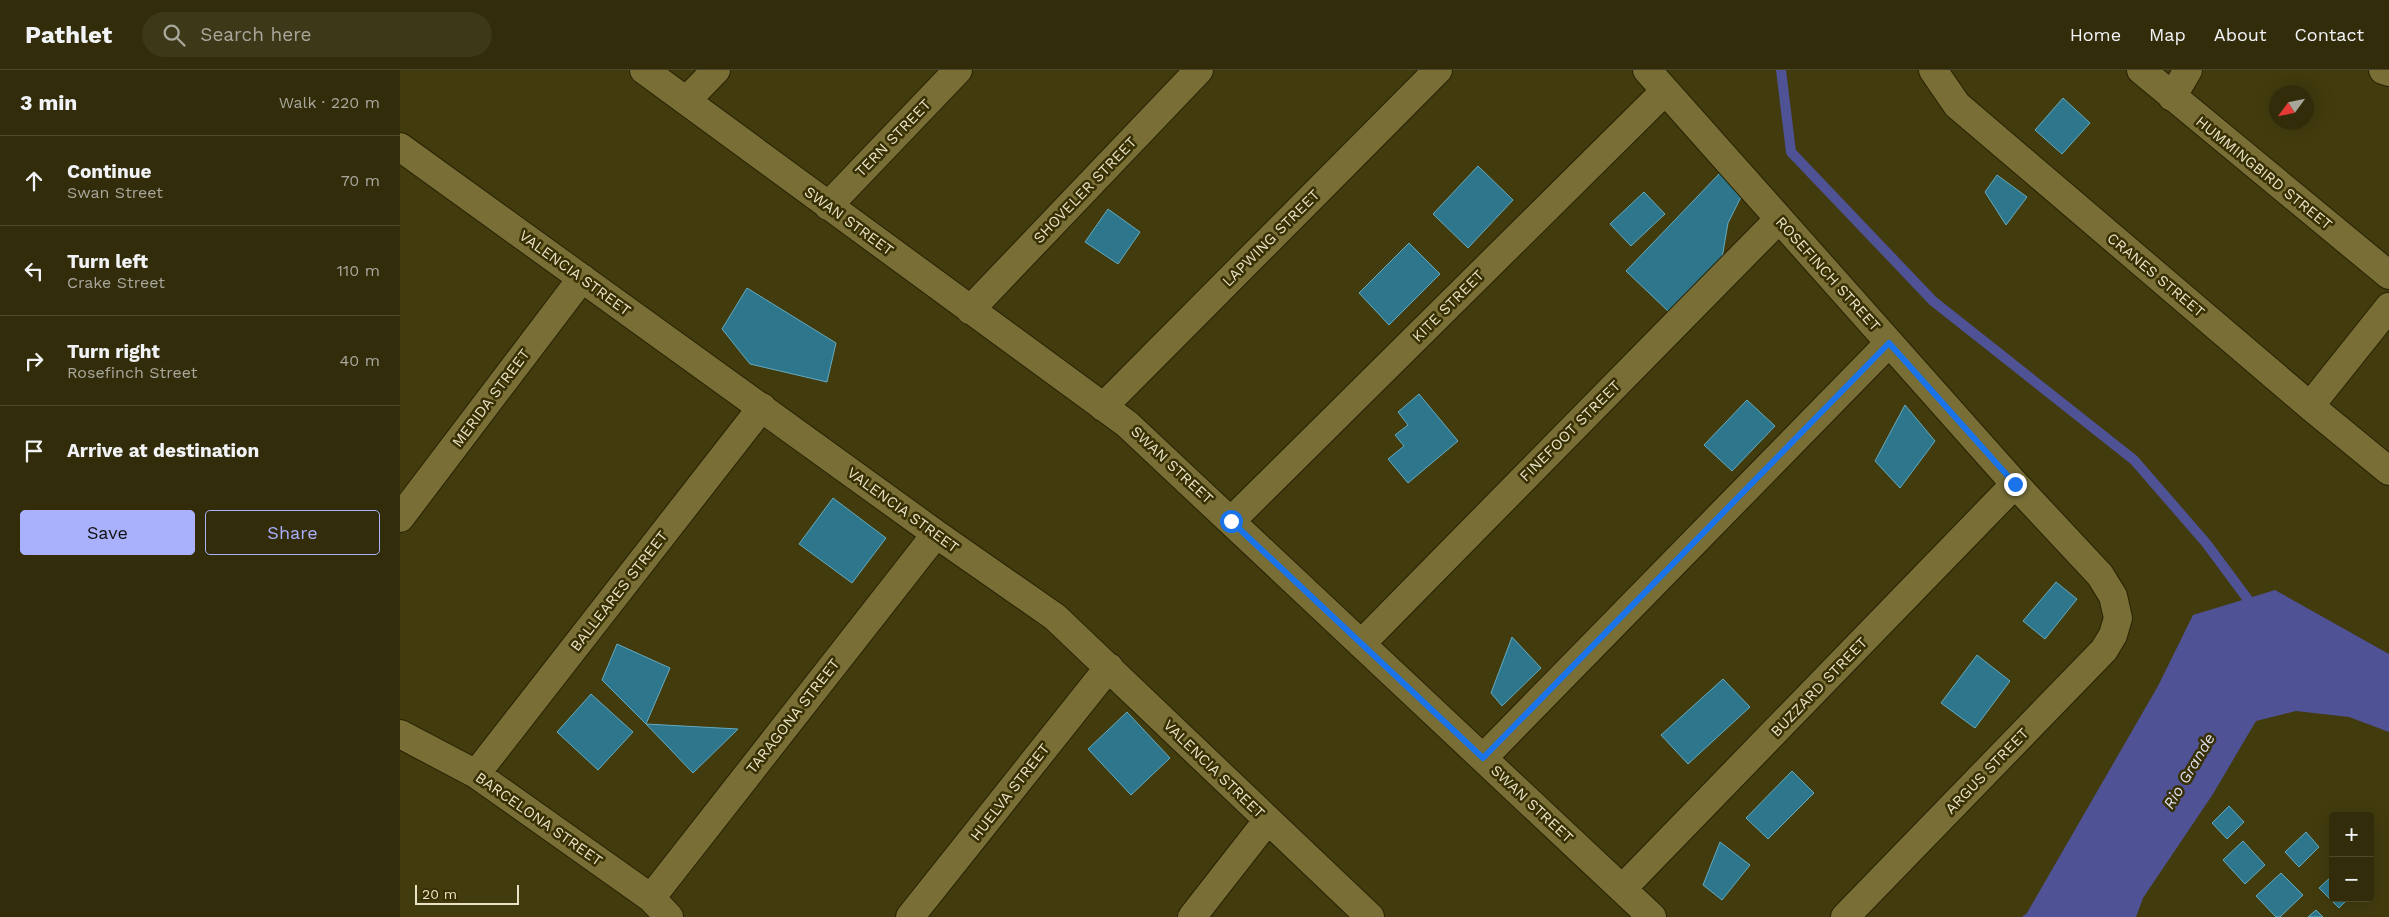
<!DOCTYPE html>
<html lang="en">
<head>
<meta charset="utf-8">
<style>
	body { margin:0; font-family:"Work Sans",sans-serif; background:#3d3818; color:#f1f3f6 }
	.controls { position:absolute; right:15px; bottom:15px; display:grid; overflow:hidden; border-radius:5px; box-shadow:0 5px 20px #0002 }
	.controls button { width:45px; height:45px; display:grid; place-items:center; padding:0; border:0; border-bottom:1px solid #4d482b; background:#322c0a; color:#f1f3f6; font:25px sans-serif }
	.compass { position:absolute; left:1869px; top:15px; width:45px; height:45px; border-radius:50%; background:#322c0a; box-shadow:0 5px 20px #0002; rotate:237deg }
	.scale { position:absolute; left:15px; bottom:12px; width:104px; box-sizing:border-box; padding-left:5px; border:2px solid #e8e3c6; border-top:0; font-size:14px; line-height:18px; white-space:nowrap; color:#e8e3c6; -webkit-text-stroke:4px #383002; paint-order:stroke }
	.stop { position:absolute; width:15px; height:15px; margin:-11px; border:4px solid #1a73e8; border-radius:50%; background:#fff }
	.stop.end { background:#1a73e8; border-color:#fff; box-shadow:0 1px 5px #0008 }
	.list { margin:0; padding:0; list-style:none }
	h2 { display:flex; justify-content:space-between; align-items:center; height:65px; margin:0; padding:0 20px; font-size:21px }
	h2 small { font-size:16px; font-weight:400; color:#a8a79c }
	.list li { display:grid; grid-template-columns:32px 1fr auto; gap:15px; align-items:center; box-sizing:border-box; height:90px; padding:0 20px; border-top:1px solid #4d482b }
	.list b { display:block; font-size:19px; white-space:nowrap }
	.list p { margin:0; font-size:16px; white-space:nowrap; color:#a8a79c }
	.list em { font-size:16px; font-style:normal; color:#a8a79c }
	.actions { display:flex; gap:10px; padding:15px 20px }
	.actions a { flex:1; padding:11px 0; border:1px solid #a9b0fc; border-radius:5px; text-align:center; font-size:18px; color:#a9b0fc }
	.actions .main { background:#a9b0fc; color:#111 }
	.icon { flex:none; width:28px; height:28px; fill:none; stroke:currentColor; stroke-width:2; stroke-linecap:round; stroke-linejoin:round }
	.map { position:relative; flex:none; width:1989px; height:847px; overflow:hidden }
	header { display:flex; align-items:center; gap:30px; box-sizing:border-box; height:70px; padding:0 25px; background:#322c0a; border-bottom:1px solid #4d482b }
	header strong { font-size:24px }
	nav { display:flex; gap:28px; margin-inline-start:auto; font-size:18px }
	.search { width:350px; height:45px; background:#3d3818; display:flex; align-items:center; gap:12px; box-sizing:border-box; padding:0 18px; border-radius:28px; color:#a8a79c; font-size:19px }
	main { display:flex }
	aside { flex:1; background:#322c0a }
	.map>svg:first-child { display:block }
	.water { fill:#4f5294 }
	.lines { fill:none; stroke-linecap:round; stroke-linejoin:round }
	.stream { stroke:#4f5294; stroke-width:10 }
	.building { fill:#2d768b; stroke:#64abc0 }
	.street-casing { stroke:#272204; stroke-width:30 }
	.street { stroke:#786e36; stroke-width:28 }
	.route { stroke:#1a73e8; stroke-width:6 }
	.labels { text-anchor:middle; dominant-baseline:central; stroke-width:5; stroke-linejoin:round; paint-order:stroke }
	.street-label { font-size:15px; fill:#e8e3c6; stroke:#383002 }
	.water-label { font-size:16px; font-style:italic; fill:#dcdef2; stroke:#383002 }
</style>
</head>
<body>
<header>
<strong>Pathlet</strong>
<div class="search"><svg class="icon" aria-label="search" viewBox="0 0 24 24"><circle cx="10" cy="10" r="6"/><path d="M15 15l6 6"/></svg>Search here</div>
<nav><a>Home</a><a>Map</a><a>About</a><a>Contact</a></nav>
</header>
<main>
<aside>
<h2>3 min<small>Walk · 220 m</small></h2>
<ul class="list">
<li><svg class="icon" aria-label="ahead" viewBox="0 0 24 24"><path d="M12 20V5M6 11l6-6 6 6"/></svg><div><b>Continue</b><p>Swan Street</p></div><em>70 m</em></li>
<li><svg class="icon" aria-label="left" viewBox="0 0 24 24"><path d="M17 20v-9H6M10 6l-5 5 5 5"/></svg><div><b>Turn left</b><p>Crake Street</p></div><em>110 m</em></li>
<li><svg class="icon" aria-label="right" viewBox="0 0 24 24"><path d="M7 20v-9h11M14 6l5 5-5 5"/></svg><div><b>Turn right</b><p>Rosefinch Street</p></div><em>40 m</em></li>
<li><svg class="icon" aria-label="arrive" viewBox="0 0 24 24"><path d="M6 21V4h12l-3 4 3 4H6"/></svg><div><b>Arrive at destination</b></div></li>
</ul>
<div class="actions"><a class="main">Save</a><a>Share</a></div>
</aside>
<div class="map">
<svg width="1989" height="847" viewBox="0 0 1989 847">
	<rect width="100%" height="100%" fill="#423b0e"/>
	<!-- water -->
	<path class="water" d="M 1875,520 L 1989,584 L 1989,662 L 1949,647 L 1896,641 L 1856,651 L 1813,724 L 1743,828 L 1736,847 L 1622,847 L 1627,843 L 1758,616 L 1793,545 Z"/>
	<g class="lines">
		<!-- stream -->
		<path class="stream" d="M 1381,0 L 1391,82 L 1533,231 L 1734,390 L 1806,473 L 1855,539"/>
	</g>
	<!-- building -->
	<path class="building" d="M 1663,28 L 1690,53 L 1662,84 L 1635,60 Z
		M 1078,96 L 1113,130 L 1068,178 L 1033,144 Z
		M 1320,103 L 1342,125 L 1328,153 L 1322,188 L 1270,243 L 1226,201 Z
		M 1597,105 L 1627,127 L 1606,155 L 1585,122 Z
		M 1244,122 L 1265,144 L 1231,176 L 1210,154 Z
		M 708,139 L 740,162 L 718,194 L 685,172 Z
		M 1009,173 L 1040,204 L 989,255 L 959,223 Z
		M 347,218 L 436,273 L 427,312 L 350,294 L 322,259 Z
		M 1019,324 L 1058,371 L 1008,413 L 988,389 L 1004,376 L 995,365 L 1008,355 L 998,342 Z
		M 1347,330 L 1375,356 L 1332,401 L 1304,375 Z
		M 1505,335 L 1535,371 L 1500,418 L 1475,391 Z
		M 433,428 L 486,468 L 452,513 L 399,474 Z
		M 1656,512 L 1677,529 L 1645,569 L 1623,551 Z
		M 1112,567 L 1141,598 L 1102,636 L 1091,623 Z
		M 217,574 L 270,598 L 246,654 L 202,610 Z
		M 1577,585 L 1610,611 L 1575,658 L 1541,633 Z
		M 1323,609 L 1350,637 L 1288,694 L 1261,665 Z
		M 191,624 L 233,662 L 198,700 L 157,662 Z
		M 727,642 L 770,688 L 731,725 L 688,679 Z
		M 246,654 L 338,659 L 293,703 Z
		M 1392,701 L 1414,723 L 1368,769 L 1346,748 Z
		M 1829,736 L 1844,752 L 1827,769 L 1812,753 Z
		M 1906,762 L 1919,777 L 1899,797 L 1885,782 Z
		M 1843,771 L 1865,795 L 1845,814 L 1823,790 Z
		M 1320,772 L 1350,795 L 1322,830 L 1303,815 Z
		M 1881,803 L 1903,825 L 1880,847 L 1876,847 L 1856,826 Z
		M 1933,805 L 1933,828 L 1949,828 L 1939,838 L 1919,818 Z
		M 1916,840 L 1923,847 L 1908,847 Z"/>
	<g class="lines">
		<defs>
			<path id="street" d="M 244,0 L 727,354 L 1252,847
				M 1247,0 L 1615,414 L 1700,505 L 1713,526 L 1718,548 L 1713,565 L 1704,580 L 1445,847
				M 1533,0 L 1557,35 L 1910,336 L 1989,401
				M 1741,0 L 1989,205
				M 1983,0 L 1989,2
				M 1772,27 L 1788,0
				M 287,30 L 316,0
				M 0,77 L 536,464 L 655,547 L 970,847
				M 428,136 L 558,0
				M 570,240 L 799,0
				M 1910,336 L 1989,237
				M 703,337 L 1038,0
				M 0,448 L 182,208
				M 831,451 L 1265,21
				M 961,574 L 1379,149
				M 0,664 L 76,704 L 251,828 L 269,847
				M 1083,688 L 1489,273
				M 76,704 L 362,337
				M 1222,819 L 1615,414
				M 251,828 L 536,464
				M 510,847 L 709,597
				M 792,847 L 867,751"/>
		</defs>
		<!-- street casing -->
		<use href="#street" class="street-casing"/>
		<!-- street -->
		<use href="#street" class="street"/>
	</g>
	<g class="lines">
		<!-- route -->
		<path class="route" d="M 831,451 L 1083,688 L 1489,273 L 1615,414"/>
	</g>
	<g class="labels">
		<!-- street labels -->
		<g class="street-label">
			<text transform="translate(493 68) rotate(-46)">TERN STREET</text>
			<text transform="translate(1864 103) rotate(39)">HUMMINGBIRD STREET</text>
			<text transform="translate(685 120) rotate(-46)">SHOVELER STREET</text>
			<text transform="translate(449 151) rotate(36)">SWAN STREET</text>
			<text transform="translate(871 168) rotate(-45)">LAPWING STREET</text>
			<text transform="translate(175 203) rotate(36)">VALENCIA STREET</text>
			<text transform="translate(1428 204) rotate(48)">ROSEFINCH STREET</text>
			<text transform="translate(1756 205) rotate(40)">CRANES STREET</text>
			<text transform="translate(1048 236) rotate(-45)">KITE STREET</text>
			<text transform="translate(91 328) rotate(-53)">MERIDA STREET</text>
			<text transform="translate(1170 361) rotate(-45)">FINEFOOT STREET</text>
			<text transform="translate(772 395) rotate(43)">SWAN STREET</text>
			<text transform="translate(503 440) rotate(36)">VALENCIA STREET</text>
			<text transform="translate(219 521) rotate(-52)">BALLEARES STREET</text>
			<text transform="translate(1419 617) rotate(-46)">BUZZARD STREET</text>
			<text transform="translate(393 646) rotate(-52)">TARAGONA STREET</text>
			<text transform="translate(814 699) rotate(44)">VALENCIA STREET</text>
			<text transform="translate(1587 701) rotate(-46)">ARGUS STREET</text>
			<text transform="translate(610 722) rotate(-52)">HUELVA STREET</text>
			<text transform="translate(1132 734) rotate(43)">SWAN STREET</text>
			<text transform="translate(139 749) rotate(35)">BARCELONA STREET</text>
		</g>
		<!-- water labels -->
		<g class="water-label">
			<text transform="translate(1789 701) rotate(-59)">Rio Grande</text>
		</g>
	</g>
</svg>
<div class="controls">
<button>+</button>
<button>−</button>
</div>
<svg class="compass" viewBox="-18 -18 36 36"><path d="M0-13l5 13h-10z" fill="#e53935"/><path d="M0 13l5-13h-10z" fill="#a8a79c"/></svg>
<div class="scale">20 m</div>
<div class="stop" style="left:831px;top:451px"></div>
<div class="stop end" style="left:1615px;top:414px"></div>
</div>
</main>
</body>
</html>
